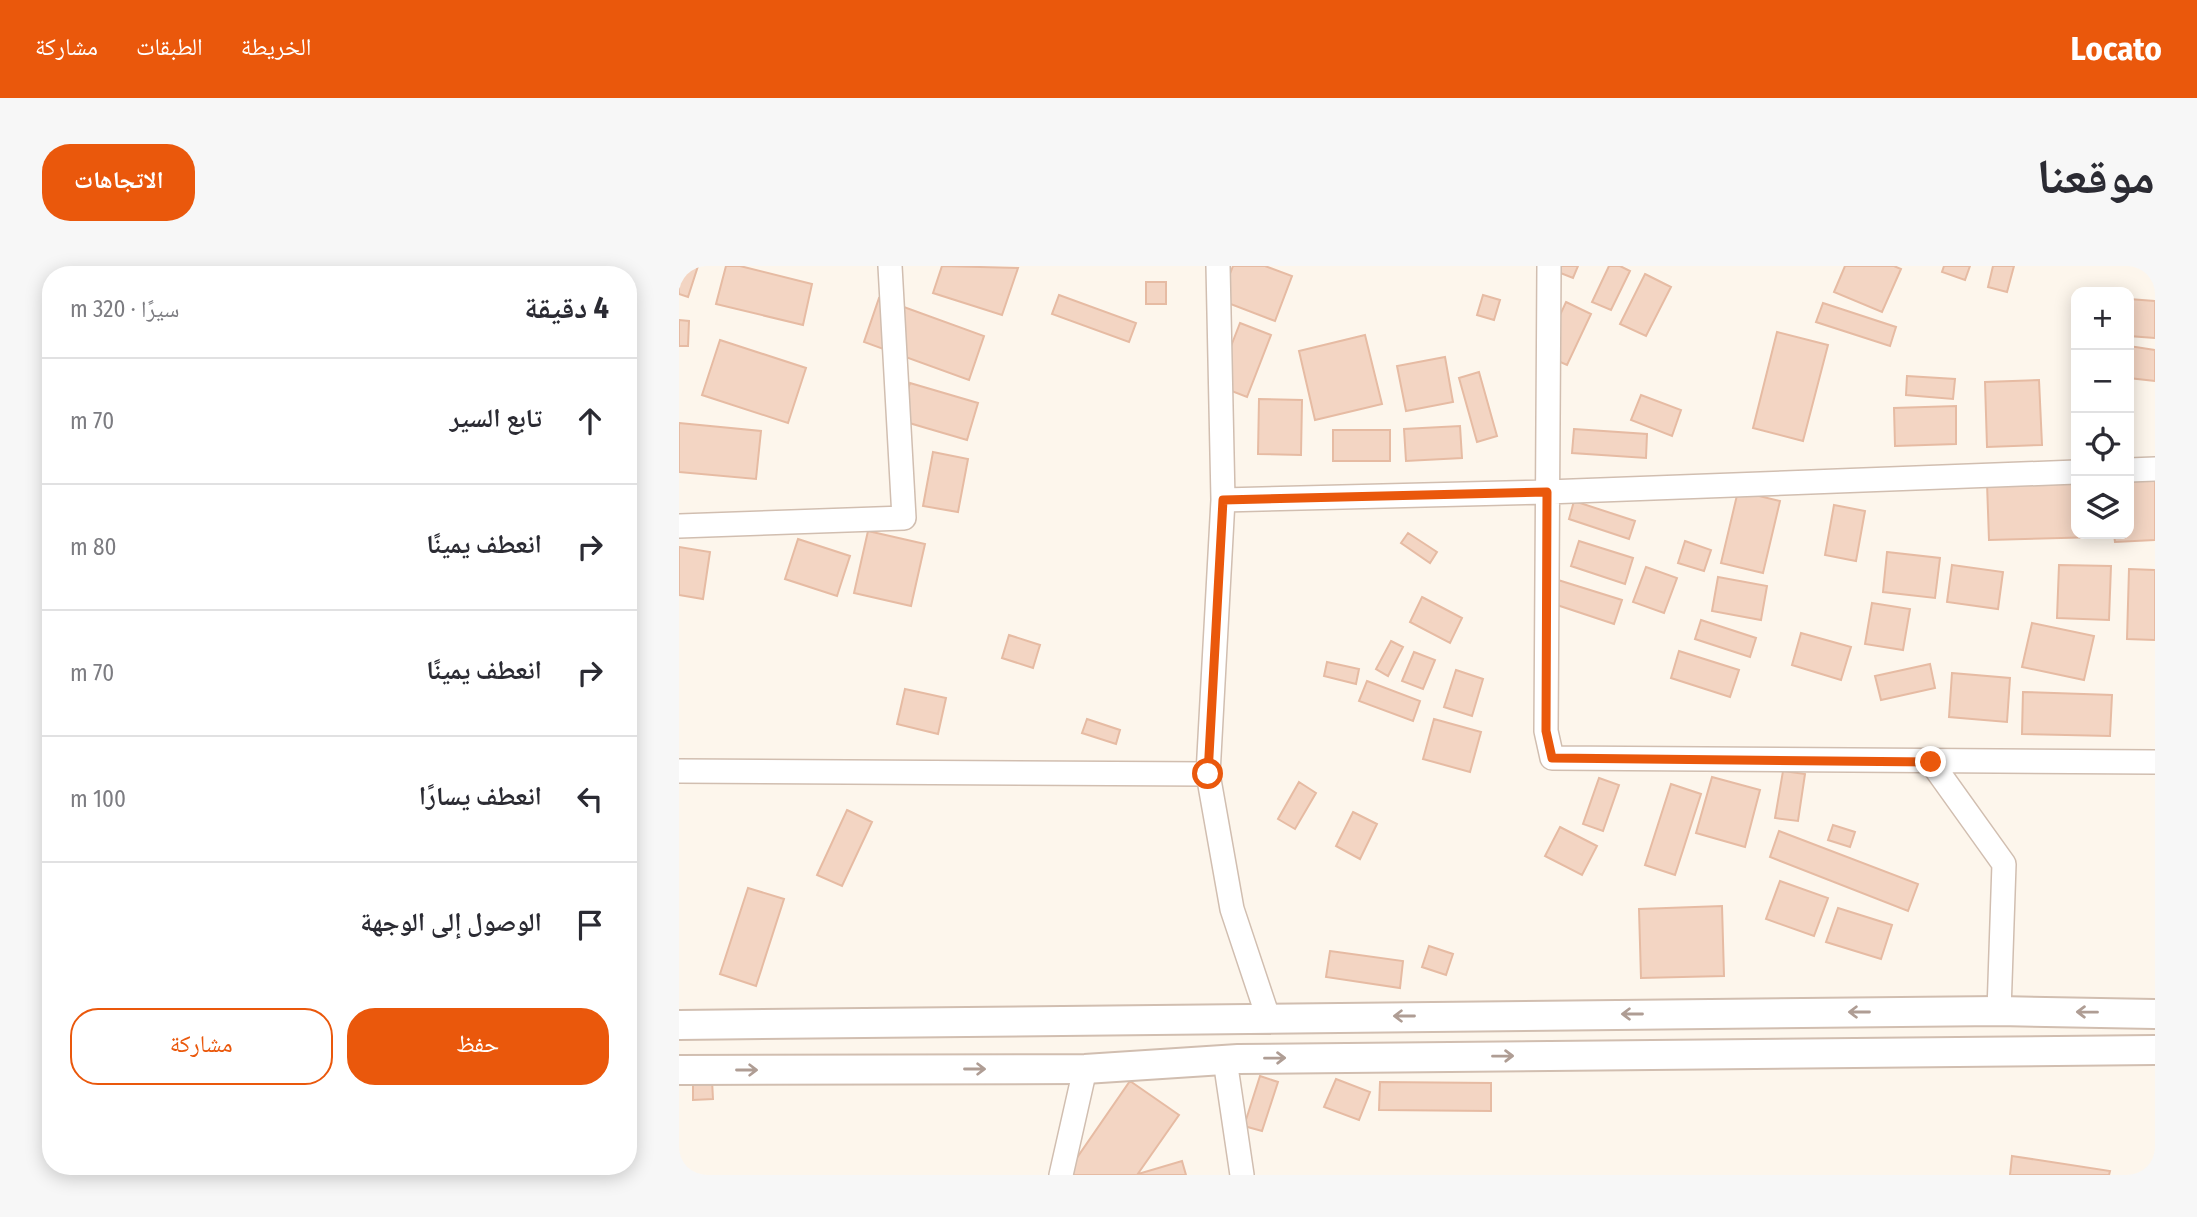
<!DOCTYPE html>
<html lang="ar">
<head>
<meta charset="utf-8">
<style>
	body { margin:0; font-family:"Fira Sans Condensed","Noto Naskh Arabic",sans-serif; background:#f7f7f7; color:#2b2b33; direction:rtl }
	.controls { position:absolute; right:21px; top:21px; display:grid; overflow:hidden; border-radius:14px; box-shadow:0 4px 18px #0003 }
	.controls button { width:63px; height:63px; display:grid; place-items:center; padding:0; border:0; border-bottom:2px solid #e1e1e2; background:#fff; color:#2b2b33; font:35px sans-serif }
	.stop { position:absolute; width:21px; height:21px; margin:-16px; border:5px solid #ea580c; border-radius:50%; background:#fff }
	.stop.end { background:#ea580c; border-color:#fff; box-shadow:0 2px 7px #0008 }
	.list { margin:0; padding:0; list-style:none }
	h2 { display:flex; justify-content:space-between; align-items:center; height:91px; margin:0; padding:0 28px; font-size:30px }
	h2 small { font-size:23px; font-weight:400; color:#7c7c81 }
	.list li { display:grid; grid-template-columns:46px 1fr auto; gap:21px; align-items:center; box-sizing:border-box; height:126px; padding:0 28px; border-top:2px solid #e1e1e2 }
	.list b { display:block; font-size:26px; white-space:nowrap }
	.list em { font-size:23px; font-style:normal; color:#7c7c81 }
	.actions { display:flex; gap:14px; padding:21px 28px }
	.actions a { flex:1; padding:16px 0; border:2px solid #ea580c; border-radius:28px; text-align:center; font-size:24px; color:#ea580c }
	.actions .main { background:#ea580c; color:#fff }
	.icon { flex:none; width:38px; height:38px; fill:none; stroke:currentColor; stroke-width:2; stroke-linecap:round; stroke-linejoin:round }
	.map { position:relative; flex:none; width:1476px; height:909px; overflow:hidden; direction:ltr; border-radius:28px }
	header { display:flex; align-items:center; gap:42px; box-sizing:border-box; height:98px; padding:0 35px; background:#ea580c; color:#fff }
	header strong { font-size:33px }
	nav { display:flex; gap:38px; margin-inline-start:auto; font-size:24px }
	.intro { display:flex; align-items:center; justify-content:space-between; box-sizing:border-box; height:168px; padding:0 42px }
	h1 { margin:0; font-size:49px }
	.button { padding:18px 32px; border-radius:28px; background:#ea580c; color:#fff; font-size:24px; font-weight:700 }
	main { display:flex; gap:42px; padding:0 42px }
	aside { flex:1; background:#fff; border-radius:28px; box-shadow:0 4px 18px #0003 }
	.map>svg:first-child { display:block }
	.building { fill:#f3d5c3; stroke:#e6bba3; stroke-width:2 }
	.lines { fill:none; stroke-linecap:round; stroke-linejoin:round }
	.minor-casing { stroke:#d1beb0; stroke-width:26 }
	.tertiary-casing { stroke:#d1beb0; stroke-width:32 }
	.minor { stroke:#fff; stroke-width:23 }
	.tertiary { stroke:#fff; stroke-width:28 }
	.oneway { stroke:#af9d94 }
	.route { stroke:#ea580c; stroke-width:9 }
</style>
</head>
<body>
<header>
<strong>Locato</strong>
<nav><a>الخريطة</a><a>الطبقات</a><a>مشاركة</a></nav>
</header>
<div class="intro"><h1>موقعنا</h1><a class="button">الاتجاهات</a></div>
<main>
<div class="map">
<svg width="1476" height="909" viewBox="0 0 1476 909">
	<rect width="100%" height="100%" fill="#fdf6ec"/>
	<!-- building -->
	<path class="building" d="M 0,0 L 19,0 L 9,31 L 0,28 Z
		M 47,0 L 61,0 L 133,18 L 124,59 L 37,38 Z
		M 263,0 L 339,2 L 323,49 L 254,27 Z
		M 554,0 L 586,0 L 613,10 L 596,55 L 541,34 Z
		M 864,0 L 899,0 L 894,12 Z
		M 930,0 L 941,0 L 951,5 L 932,44 L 913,36 Z
		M 1166,0 L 1215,0 L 1222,3 L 1203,46 L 1155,26 Z
		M 1265,0 L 1291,0 L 1286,14 L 1263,6 Z
		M 1314,0 L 1335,0 L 1328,26 L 1309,21 Z
		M 966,8 L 992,21 L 967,70 L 941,58 Z
		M 467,16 L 487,16 L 487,38 L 467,38 Z
		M 380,29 L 457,57 L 450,76 L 373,48 Z
		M 804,29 L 821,34 L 815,54 L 798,49 Z
		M 200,32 L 305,70 L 290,114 L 185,76 Z
		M 1450,33 L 1476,35 L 1476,72 L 1450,70 Z
		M 887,36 L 912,48 L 888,99 L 863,88 Z
		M 1144,37 L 1217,61 L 1211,80 L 1137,56 Z
		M 0,54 L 10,55 L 9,80 L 0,80 Z
		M 561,57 L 592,69 L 568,131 L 537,119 Z
		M 1098,66 L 1149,79 L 1124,175 L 1074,162 Z
		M 686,69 L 703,138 L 636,154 L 620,85 Z
		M 41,74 L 127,102 L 109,157 L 23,129 Z
		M 1450,80 L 1476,84 L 1476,115 L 1450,112 Z
		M 766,91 L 774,136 L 727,145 L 718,100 Z
		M 800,106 L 818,170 L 798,176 L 780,112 Z
		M 1228,110 L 1276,113 L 1274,133 L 1227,129 Z
		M 1360,114 L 1363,179 L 1308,181 L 1306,116 Z
		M 231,117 L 299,137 L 288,174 L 220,154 Z
		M 962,129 L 1002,144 L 993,170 L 952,154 Z
		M 580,133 L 623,134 L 622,189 L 579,188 Z
		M 1277,140 L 1277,178 L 1216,180 L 1215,142 Z
		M 0,157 L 82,165 L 77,213 L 0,206 Z
		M 781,160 L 783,192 L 727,195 L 725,163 Z
		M 895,163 L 968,168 L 967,192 L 893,187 Z
		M 654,164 L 711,164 L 711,195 L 654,195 Z
		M 254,186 L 289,193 L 279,246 L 244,240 Z
		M 1476,211 L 1476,274 L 1436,276 L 1435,268 L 1450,268 L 1450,212 Z
		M 1397,215 L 1397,268 L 1420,268 L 1420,271 L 1310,274 L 1308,217 Z
		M 1059,225 L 1101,235 L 1084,307 L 1042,297 Z
		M 895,235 L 956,255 L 950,273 L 890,253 Z
		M 1155,239 L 1186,245 L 1177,295 L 1146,289 Z
		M 189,265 L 246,278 L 232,340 L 175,327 Z
		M 729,267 L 758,286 L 751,297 L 722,277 Z
		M 119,273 L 171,290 L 158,330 L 106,313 Z
		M 900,275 L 954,292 L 946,318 L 892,300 Z
		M 1006,275 L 1032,284 L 1025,305 L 999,297 Z
		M 0,281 L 31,286 L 24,333 L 0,329 Z
		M 1208,286 L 1261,292 L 1256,332 L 1204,326 Z
		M 1273,299 L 1324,306 L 1319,343 L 1268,336 Z
		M 1380,299 L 1432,300 L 1430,354 L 1378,352 Z
		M 967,301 L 998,312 L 985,347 L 954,336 Z
		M 1450,303 L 1476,304 L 1476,374 L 1448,373 Z
		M 1039,311 L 1088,320 L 1082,354 L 1033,345 Z
		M 879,314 L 943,334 L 935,358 L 872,337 Z
		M 743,331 L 783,352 L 771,377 L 731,356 Z
		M 1193,337 L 1231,343 L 1224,384 L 1186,378 Z
		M 1022,354 L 1077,372 L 1071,391 L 1016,373 Z
		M 1353,357 L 1415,370 L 1405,414 L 1343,401 Z
		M 1122,367 L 1172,381 L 1162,414 L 1113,399 Z
		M 330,369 L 361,379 L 354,402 L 323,392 Z
		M 712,375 L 724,381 L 709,410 L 697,403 Z
		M 1000,385 L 1060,404 L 1051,431 L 992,412 Z
		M 735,386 L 756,394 L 744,423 L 723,415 Z
		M 648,396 L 680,403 L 677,418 L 645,410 Z
		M 1251,398 L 1256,422 L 1202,434 L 1196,410 Z
		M 777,404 L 804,413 L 793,450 L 765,441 Z
		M 1273,407 L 1331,412 L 1328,456 L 1270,451 Z
		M 688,415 L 741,435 L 734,455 L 680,435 Z
		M 226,423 L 267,432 L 259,468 L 218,458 Z
		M 1344,426 L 1433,429 L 1431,470 L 1343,468 Z
		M 408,453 L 441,464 L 437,478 L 403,467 Z
		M 755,453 L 802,466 L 791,506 L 744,493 Z
		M 1104,505 L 1126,508 L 1119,555 L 1096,552 Z
		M 1033,511 L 1081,524 L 1066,581 L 1017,567 Z
		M 920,512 L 940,519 L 924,565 L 904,558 Z
		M 620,516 L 637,527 L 616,563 L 599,553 Z
		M 992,518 L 1022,528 L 996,609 L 966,599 Z
		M 168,544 L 193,556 L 163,620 L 138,609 Z
		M 674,546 L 698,558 L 681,593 L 657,580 Z
		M 1154,559 L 1176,566 L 1171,581 L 1149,574 Z
		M 881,561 L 918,580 L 903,609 L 866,590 Z
		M 1100,565 L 1239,618 L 1229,645 L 1091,591 Z
		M 1101,615 L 1149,632 L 1135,670 L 1087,653 Z
		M 69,622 L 105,633 L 77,720 L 41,708 Z
		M 1043,640 L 1045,710 L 962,712 L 960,643 Z
		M 1159,642 L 1213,659 L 1202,693 L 1147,676 Z
		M 750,680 L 774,688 L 767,709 L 743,701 Z
		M 651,685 L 724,695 L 721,722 L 647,711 Z
		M 581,810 L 599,816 L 583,865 L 565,860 Z
		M 657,813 L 691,826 L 680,854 L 645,841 Z
		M 33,814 L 34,833 L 14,834 L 14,815 Z
		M 451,815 L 500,849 L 458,909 L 386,909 Z
		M 701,816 L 812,817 L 812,845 L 700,844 Z
		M 1333,890 L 1431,905 L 1430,909 L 1331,909 Z
		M 503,895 L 507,909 L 459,909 L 459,908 Z"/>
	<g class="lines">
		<defs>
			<path id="minor" d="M 539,0 L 544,234 L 529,508 L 553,643 L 589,751
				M 870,0 L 867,465 L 873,492 L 1476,496
				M 1450,204 L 1476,203
				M 544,234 L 868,226 L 1397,206
				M 0,260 L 225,252 L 211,0
				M 1252,496 L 1325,598 L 1320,745
				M 0,505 L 529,508
				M 546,794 L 563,909
				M 382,909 L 406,803"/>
			<path id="tertiary" d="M 0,759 L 1320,745 L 1476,748
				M 0,804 L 406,803 L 559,793 L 1476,784"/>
		</defs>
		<!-- minor casing -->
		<use href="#minor" class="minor-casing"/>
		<!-- tertiary casing -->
		<use href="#tertiary" class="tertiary-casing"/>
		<!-- minor -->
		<use href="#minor" class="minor"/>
		<!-- tertiary -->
		<use href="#tertiary" class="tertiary"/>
	</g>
	<!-- one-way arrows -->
	<defs><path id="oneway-shaft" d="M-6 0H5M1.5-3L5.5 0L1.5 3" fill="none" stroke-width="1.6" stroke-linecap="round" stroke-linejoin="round" transform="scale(1.75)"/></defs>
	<g class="oneway">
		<use href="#oneway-shaft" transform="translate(1180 746) rotate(180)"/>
		<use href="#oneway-shaft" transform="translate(1408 746) rotate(-179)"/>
		<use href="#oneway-shaft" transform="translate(953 748) rotate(180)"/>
		<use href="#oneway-shaft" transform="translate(725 750) rotate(180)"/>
		<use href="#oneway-shaft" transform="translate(824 790) rotate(-1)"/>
		<use href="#oneway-shaft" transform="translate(596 792) rotate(-1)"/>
		<use href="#oneway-shaft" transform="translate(296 803)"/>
		<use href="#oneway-shaft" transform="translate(68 804)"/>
	</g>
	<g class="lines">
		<!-- route -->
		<path class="route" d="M 529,508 L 544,234 L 868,226 L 867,465 L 873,492 L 1252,496"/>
	</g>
</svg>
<div class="controls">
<button>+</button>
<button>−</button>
<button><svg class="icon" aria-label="locate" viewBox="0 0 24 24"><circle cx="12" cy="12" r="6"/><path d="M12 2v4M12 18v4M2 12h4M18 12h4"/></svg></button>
<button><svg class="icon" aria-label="layers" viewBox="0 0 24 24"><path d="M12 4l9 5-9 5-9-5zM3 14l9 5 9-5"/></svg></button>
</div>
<div class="stop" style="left:529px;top:508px"></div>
<div class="stop end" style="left:1252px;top:496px"></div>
</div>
<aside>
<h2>4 دقيقة<small>سيرًا · 320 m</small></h2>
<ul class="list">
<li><svg class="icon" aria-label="ahead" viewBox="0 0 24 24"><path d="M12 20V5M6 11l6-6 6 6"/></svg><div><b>تابع السير</b></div><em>70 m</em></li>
<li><svg class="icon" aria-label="right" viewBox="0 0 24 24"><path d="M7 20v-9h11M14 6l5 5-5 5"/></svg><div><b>انعطف يمينًا</b></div><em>80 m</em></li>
<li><svg class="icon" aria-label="right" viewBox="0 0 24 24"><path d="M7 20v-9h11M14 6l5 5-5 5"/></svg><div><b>انعطف يمينًا</b></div><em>70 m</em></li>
<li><svg class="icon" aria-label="left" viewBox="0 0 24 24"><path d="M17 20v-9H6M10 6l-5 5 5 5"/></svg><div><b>انعطف يسارًا</b></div><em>100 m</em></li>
<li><svg class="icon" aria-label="arrive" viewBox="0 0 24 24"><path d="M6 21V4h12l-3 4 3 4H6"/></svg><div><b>الوصول إلى الوجهة</b></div></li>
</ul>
<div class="actions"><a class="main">حفظ</a><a>مشاركة</a></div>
</aside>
</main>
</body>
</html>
